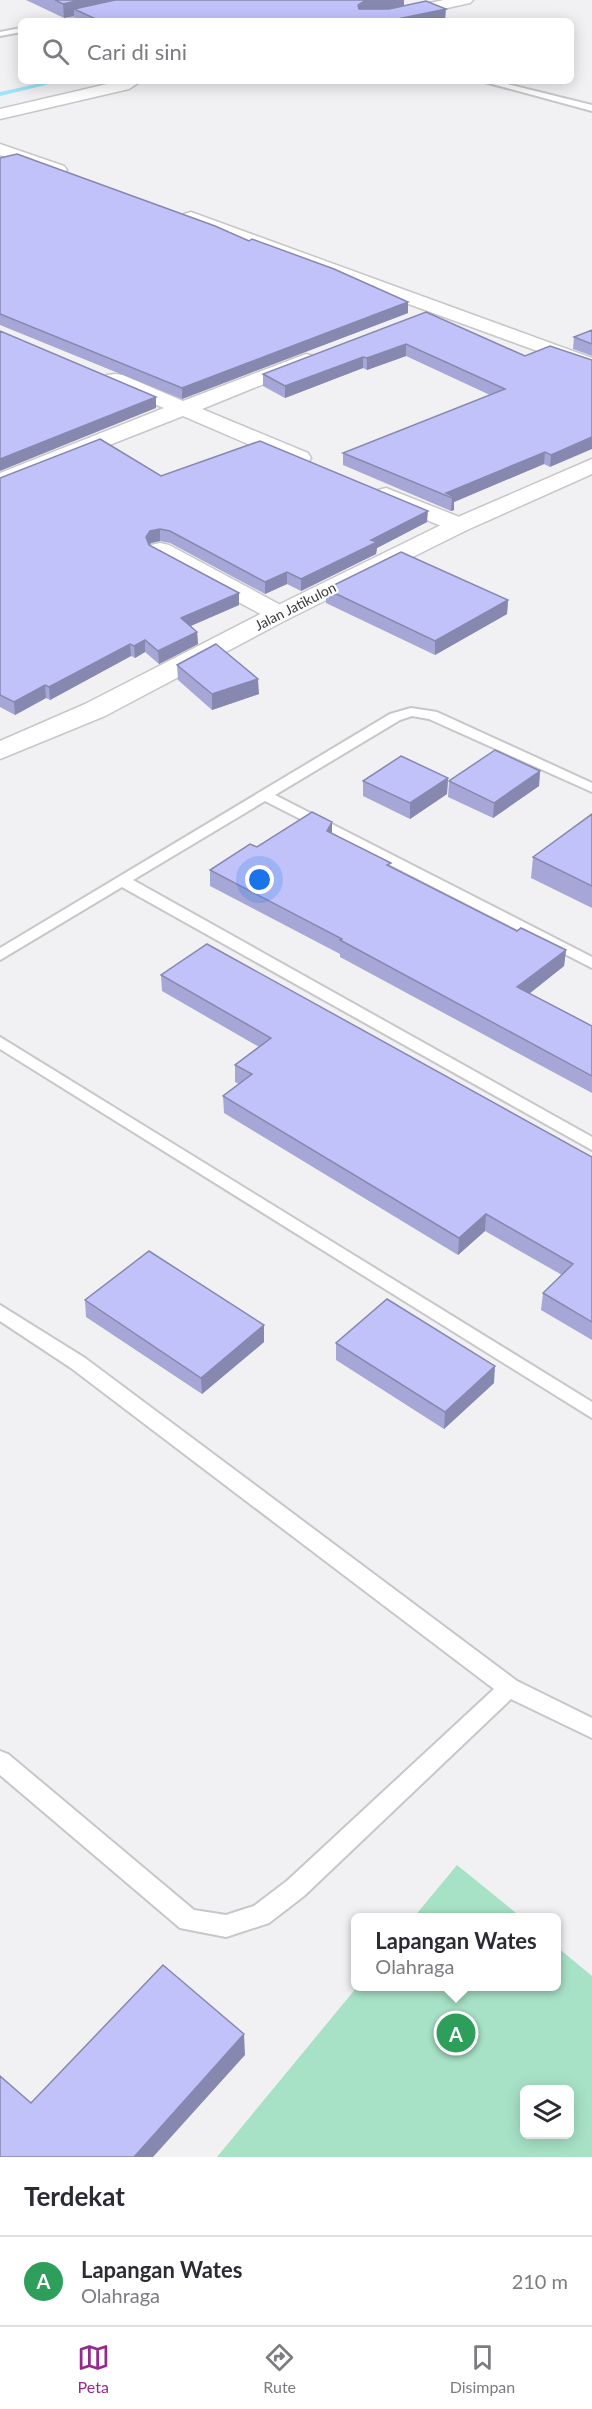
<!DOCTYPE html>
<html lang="id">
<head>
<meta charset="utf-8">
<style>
	body { margin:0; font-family:Lato,sans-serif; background:#f2f2f3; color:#2b2b33 }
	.controls { position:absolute; right:18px; bottom:18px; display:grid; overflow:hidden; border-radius:9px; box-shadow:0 3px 15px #0003 }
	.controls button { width:54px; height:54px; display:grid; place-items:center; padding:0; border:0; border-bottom:2px solid #e1e1e2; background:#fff; color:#2b2b33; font:30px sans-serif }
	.you { position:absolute; left:260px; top:880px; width:21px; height:21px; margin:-15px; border:4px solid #fff; border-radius:50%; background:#1a73e8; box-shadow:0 0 0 9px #1a73e833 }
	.badge { display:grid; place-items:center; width:39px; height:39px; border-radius:50%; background:#952a8c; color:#fff; font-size:20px; font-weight:700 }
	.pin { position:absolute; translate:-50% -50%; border:3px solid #fff; box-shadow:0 2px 6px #0006 }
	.popup { position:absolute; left:351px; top:1913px; width:210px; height:78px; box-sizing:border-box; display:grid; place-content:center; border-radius:9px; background:#fff; filter:drop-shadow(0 2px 4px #0005); font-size:20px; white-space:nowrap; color:#7c7c81 }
	.popup b { font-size:22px; color:#2b2b33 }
	.popup::after { content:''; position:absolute; left:50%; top:100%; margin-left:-12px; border:12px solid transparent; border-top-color:#fff }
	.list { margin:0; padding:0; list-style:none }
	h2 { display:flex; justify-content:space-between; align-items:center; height:78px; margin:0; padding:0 24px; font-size:26px }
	h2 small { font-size:20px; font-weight:400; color:#7c7c81 }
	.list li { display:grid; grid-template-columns:39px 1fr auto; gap:18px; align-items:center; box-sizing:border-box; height:90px; padding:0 24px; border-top:2px solid #e1e1e2 }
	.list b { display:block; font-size:22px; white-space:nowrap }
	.list p { margin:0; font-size:20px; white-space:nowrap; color:#7c7c81 }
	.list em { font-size:20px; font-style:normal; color:#7c7c81 }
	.icon { flex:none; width:33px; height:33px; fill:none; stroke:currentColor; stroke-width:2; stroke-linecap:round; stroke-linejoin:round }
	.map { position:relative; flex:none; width:592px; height:2157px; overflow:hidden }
	.search { position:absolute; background:#fff; box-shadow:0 3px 15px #0003; left:18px; right:18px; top:18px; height:66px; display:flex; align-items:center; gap:15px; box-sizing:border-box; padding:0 21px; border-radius:9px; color:#7c7c81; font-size:22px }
	.sheet { height:168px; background:#fff }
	nav { display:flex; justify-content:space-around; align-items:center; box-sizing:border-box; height:84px; border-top:2px solid #e1e1e2; background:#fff; font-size:16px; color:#7c7c81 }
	nav a { display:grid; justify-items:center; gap:3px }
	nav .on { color:#952a8c }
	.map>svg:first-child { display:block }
	.green { fill:#a7e2c6; fill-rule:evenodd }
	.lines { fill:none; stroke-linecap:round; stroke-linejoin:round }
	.stream { fill:#9be4f9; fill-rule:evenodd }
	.lane-casing { stroke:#c7c7c9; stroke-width:4 }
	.street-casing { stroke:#c7c7c9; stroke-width:3 }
	.secondary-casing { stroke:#c7c7c9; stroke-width:3 }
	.highway-casing { stroke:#c7c7c9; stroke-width:3 }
	.lane { fill:#fff; fill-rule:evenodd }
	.street { fill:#fff; fill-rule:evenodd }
	.secondary { fill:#fff; fill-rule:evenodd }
	.highway { fill:#fff; fill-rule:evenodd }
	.wall { fill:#a6a7d7 }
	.shaded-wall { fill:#8788af }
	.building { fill:#c1c2fa; stroke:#8788af; stroke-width:1.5 }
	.labels { text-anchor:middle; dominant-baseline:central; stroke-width:4.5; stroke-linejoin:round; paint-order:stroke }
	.far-street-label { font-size:14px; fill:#3a393b; stroke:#fefeff }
</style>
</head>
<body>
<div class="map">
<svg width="592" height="2157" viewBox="0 0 592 2157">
	<rect width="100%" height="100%" fill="#f1f1f4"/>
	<!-- green -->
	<path class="green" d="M 457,1865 L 521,1917 L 414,1917 Z
		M 557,1947 L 592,1976 L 592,2157 L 217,2157 L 357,1987 L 556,1986 ZM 524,2090 L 570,2090 L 570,2134 L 524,2134 Z"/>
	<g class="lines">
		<!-- stream -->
		<path class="stream" d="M 50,81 L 62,81 L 0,96 L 0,92 Z"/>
		<defs>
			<path id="lane" d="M 94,13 L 98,15 L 97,17 L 76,21 L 61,21 Z
				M 21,28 L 21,32 L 0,36 L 0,32 Z
				M 481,81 L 495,81 L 592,105 L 592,111 Z
				M 411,708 L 437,712 L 592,783 L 592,792 L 429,719 L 412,716 L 400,720 L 275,795 L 592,957 L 592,968 L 265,801 L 133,880 L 592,1137 L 592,1150 L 122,887 L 0,960 L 0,948 L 390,714 Z
				M 0,1037 L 592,1402 L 592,1418 L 0,1049 Z
				M 0,1305 L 85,1358 L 517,1681 L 592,1718 L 592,1738 L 511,1699 L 304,1896 L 269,1923 L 226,1937 L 180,1928 L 0,1775 L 0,1751 L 8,1754 L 194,1910 L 226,1915 L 254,1906 L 288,1880 L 494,1689 L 71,1368 L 0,1321 Z"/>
			<path id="street" d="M 306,354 L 313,356 L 317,360 L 313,364 L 202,409 L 308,453 L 311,458 L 308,463 L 300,465 L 292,463 L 183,416 L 0,488 L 0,473 L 164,408 L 107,385 L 104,380 L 107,375 L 115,374 L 123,375 L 183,401 Z
				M 386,488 L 467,520 L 471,525 L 467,530 L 459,532 L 451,530 L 378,500 L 374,495 L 378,490 Z
				M 160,543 L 169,545 L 288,609 L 292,614 L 288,619 L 279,622 L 270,619 L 151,555 L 148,550 L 151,545 Z"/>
			<path id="secondary" d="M 0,144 L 64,166 L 67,170 L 64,174 L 58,175 L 0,155 Z
				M 191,212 L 592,358 L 592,371 L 184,222 L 182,218 L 184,214 Z
				M 592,459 L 592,474 L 467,530 L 288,619 L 105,716 L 0,759 L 0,741 L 85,704 L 270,609 L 451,520 Z"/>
			<path id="highway" d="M 444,0 L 473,0 L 470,3 L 388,21 L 359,21 L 367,16 Z
				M 120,81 L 141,81 L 129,89 L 0,119 L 0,109 Z"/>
		</defs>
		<!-- lane casing -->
		<use href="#lane" class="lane-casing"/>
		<!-- street casing -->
		<use href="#street" class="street-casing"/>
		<!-- secondary casing -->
		<use href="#secondary" class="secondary-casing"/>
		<!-- highway casing -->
		<use href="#highway" class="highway-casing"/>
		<!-- lane -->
		<use href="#lane" class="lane"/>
		<!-- street -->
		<use href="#street" class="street"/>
		<!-- secondary -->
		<use href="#secondary" class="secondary"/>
		<!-- highway -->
		<use href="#highway" class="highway"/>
	</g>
	<!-- wall -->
	<path class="wall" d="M 26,0 L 404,0 L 404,5 L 445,21 L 75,21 L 74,16 L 64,18 Z
		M 179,81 L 201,81 L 186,84 Z
		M 0,158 L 249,241 L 408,302 L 408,313 L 182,399 L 0,325 Z
		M 426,312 L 525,356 L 592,360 L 550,467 L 544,464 L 454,502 L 454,510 L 451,511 L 343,465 L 343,453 L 490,395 L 406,356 L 367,370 L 363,368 L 285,398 L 263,386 L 263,374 Z
		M 592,330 L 592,356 L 573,349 L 574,337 Z
		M 161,476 L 427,522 L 377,548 L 376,554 L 301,591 L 287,584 L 265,594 L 170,543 L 160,541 L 151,543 L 149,545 L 239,593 L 239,605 L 191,626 L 197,632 L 198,644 L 159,664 L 145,652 L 135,658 L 131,656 L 50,700 L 46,698 L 15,715 L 0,707 L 0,478 Z
		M 326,589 L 508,600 L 507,614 L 435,655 L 326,603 Z
		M 177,665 L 259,694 L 212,710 L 178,680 Z
		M 540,771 L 539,786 L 493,818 L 448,797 L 449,781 Z
		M 448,778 L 447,794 L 410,819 L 363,796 L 363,781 Z
		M 592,814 L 592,908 L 531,878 L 533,857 Z
		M 332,822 L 332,833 L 391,867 L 517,931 L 566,950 L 564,966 L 529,994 L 592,1026 L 592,1093 L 340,957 L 340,954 L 210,886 L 210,870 L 257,847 Z
		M 161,975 L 592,1157 L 592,1340 L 541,1310 L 543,1293 L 562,1275 L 485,1231 L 458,1255 L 224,1113 L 223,1096 L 239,1084 L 235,1082 L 235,1065 L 259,1047 L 162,991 Z
		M 85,1300 L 264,1342 L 202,1394 L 86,1317 Z
		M 336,1343 L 494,1383 L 444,1429 L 336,1360 Z"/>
	<!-- shaded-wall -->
	<path class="shaded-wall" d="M 80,0 L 147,0 L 74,9 L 74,16 L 64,18 L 63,4 Z
		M 366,0 L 404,0 L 404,6 L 358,19 L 358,5 Z
		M 446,9 L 445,21 L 388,21 Z
		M 186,81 L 201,81 L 186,84 Z
		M 408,302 L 408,313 L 182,399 L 182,388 Z
		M 406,344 L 406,356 L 367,370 L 367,358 Z
		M 363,357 L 363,368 L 285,398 L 285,386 Z
		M 156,397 L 156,408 L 0,471 L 0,459 Z
		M 592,437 L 592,449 L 550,467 L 551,455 Z
		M 545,452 L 544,464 L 454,502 L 454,510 L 451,511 L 452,498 L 446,493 Z
		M 428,511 L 427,522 L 377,548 L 376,554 L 301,591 L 301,579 L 371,540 Z
		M 160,529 L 160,541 L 151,543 L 146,549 L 146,537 L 150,531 Z
		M 287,572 L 287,584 L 265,594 L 265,582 Z
		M 239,593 L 239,605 L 181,630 L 181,618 Z
		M 508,600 L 507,614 L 435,655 L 435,641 Z
		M 197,632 L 198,644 L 159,664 L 158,651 Z
		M 145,640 L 145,652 L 135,658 L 134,646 Z
		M 130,644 L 131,656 L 50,700 L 49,687 Z
		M 258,679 L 259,694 L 212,710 L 212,694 Z
		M 45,685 L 46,698 L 15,715 L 14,702 Z
		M 540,771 L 539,786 L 493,818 L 494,803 Z
		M 448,778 L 447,794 L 410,819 L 410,803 Z
		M 332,822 L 332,838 L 327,831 Z
		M 566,950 L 564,966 L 516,1004 L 517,987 Z
		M 486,1214 L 485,1231 L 458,1255 L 459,1238 Z
		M 264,1325 L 264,1342 L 202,1394 L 201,1378 Z
		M 495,1366 L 494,1383 L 444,1429 L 445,1412 Z
		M 244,2034 L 245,2055 L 153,2157 L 134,2157 Z"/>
	<!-- building -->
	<path class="building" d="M 55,0 L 80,0 L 63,4 Z
		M 115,0 L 366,0 L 358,5 L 359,9 L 389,9 L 426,1 L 446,9 L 388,21 L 100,21 L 74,9 Z
		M 17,154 L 215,226 L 249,241 L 252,239 L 334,269 L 408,302 L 182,388 L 0,314 L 0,158 Z
		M 426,312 L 525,356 L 550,346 L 592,360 L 592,437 L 551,455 L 545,452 L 446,493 L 454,497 L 452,498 L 343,453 L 505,389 L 406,344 L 367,358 L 363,357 L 285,386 L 263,374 Z
		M 592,330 L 592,344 L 574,337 Z
		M 0,331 L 156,397 L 0,459 Z
		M 100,439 L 161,476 L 260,441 L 428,511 L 371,540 L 377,542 L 301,579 L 287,572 L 265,582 L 170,531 L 160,529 L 150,531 L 146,537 L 149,545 L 239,593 L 181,618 L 197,632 L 158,651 L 145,640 L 134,646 L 130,644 L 49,687 L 45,685 L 14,702 L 0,695 L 0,478 Z
		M 401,552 L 508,600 L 435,641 L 326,589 Z
		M 216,644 L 258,679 L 212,694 L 177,665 Z
		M 495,750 L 540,771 L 494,803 L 449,781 Z
		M 401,756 L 448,778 L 410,803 L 363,781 Z
		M 312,812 L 332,822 L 327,831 L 391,863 L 387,865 L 517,931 L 521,928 L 566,950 L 517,987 L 592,1026 L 592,1076 L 340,940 L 342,939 L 210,870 L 250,844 L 257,847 Z
		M 592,814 L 592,886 L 533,857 Z
		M 207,944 L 592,1157 L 592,1322 L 543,1293 L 573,1264 L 486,1214 L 459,1238 L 223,1096 L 252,1074 L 235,1065 L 271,1038 L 161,975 Z
		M 149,1251 L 264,1325 L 201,1378 L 85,1300 Z
		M 387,1299 L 495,1366 L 445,1412 L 336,1343 Z
		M 163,1965 L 244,2034 L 134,2157 L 0,2157 L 0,2076 L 31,2103 Z"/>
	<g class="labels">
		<!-- far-street labels -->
		<g class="far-street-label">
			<text transform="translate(295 606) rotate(-27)">Jalan Jatikulon</text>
		</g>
	</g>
</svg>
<div class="controls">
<button><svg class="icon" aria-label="layers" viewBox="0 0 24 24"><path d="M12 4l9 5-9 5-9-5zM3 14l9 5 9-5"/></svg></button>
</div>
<div class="you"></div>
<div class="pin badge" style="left:456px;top:2033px;background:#2e9e5b">A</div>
<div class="popup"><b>Lapangan Wates</b>Olahraga</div>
<div class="search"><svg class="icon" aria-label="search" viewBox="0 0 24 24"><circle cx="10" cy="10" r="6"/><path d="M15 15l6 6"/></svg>Cari di sini</div>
</div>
<section class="sheet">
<h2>Terdekat<small></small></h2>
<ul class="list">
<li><span class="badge" style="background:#2e9e5b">A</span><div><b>Lapangan Wates</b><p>Olahraga</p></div><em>210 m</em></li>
</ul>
</section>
<nav>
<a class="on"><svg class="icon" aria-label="map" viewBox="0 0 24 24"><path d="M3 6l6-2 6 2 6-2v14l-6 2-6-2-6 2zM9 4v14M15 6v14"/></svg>Peta</a>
<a><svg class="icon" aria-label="directions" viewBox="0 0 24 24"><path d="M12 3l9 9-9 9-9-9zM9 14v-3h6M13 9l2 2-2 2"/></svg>Rute</a>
<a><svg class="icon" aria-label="saved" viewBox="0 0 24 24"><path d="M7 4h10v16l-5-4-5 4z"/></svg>Disimpan</a>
</nav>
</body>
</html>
